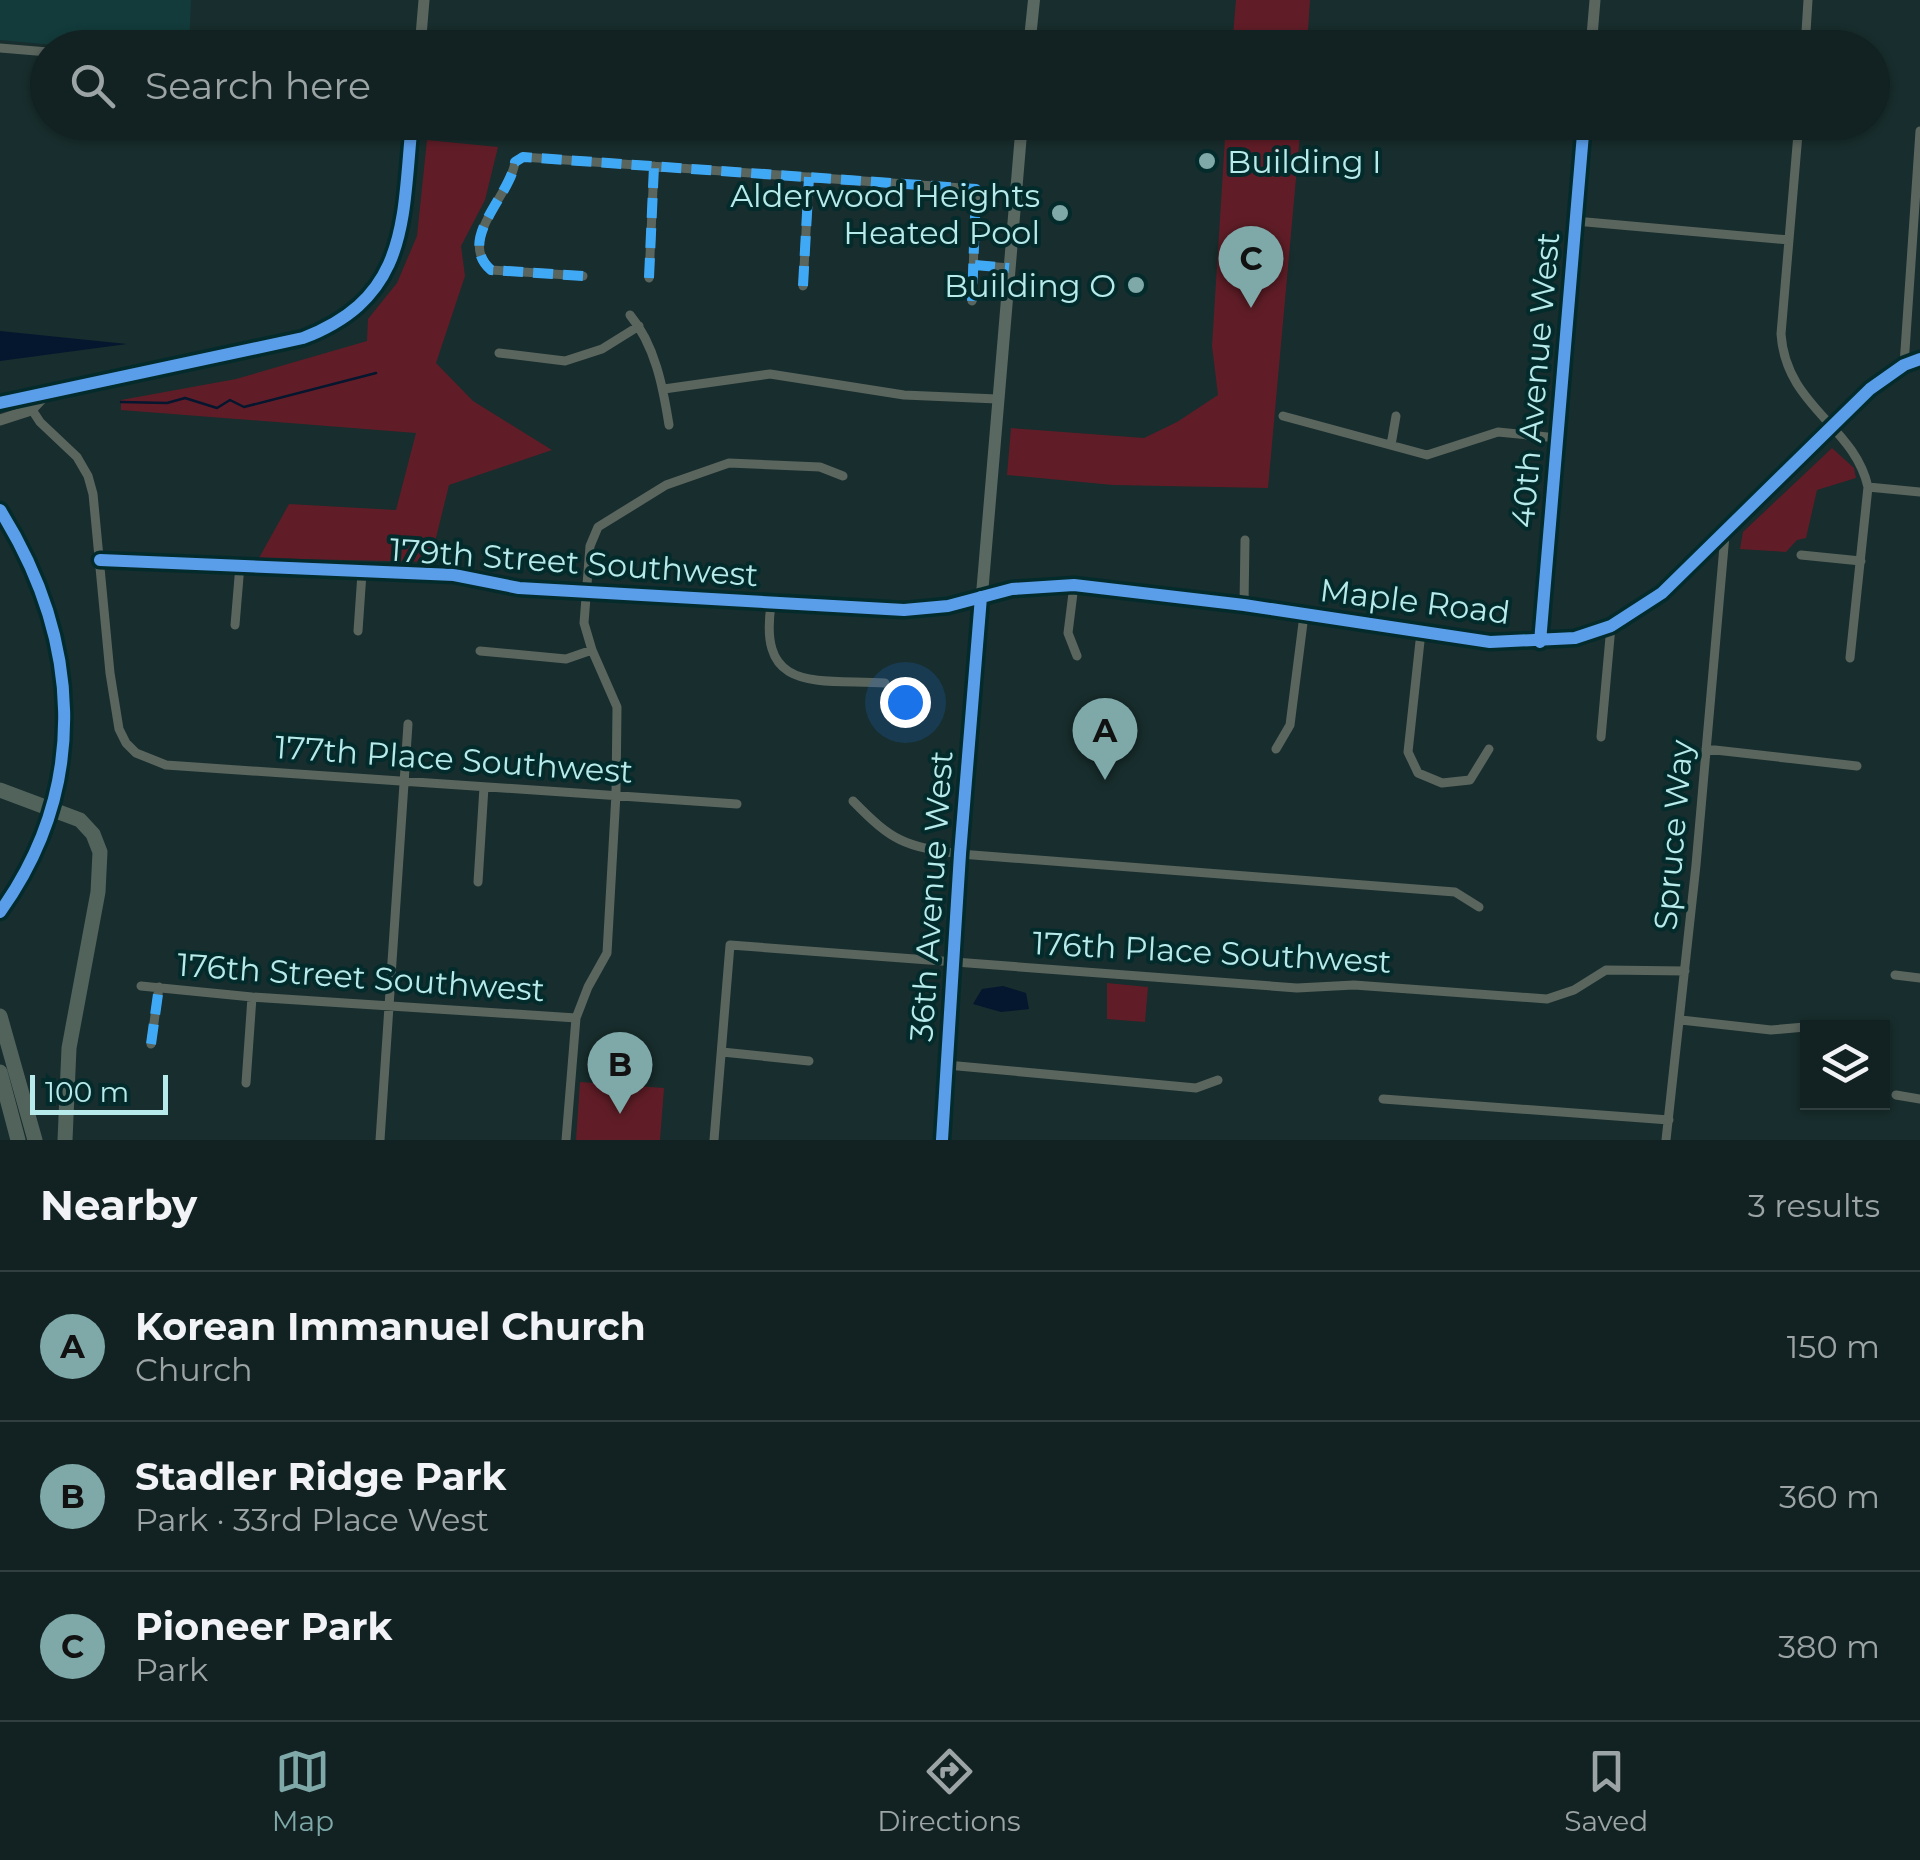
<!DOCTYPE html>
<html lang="en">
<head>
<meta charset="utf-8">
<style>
	body { margin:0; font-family:Montserrat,sans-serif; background:#1b2a2a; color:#f1f3f6 }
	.controls { position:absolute; right:30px; bottom:30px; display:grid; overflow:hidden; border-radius:0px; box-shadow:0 2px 8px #0004 }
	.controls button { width:90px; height:90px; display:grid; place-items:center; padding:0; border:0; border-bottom:2px solid #313f40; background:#122222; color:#f1f3f6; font:50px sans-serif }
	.scale { position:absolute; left:30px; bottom:25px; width:138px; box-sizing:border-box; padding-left:10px; border:5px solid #b7eaeb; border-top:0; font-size:28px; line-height:35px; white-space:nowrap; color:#b7eaeb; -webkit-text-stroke:8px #042b2c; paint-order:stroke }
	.you { position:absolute; left:905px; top:702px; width:35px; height:35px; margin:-25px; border:8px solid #fff; border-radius:50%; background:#1a73e8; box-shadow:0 0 0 15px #1a73e833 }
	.badge { display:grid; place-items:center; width:65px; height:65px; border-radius:50%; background:#7fa8a8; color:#111; font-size:32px; font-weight:700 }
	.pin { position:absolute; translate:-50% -82px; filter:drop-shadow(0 2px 5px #0008) }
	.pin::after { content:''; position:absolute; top:52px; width:35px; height:30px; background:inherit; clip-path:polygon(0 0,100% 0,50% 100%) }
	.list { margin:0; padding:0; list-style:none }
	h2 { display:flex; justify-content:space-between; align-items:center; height:130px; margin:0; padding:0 40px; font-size:42px }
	h2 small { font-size:32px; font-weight:400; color:#9ca4a5 }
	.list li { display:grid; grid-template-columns:65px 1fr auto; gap:30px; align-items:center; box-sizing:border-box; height:150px; padding:0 40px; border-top:2px solid #313f40 }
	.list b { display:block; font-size:38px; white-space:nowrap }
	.list p { margin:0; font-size:32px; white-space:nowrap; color:#9ca4a5 }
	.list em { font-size:32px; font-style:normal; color:#9ca4a5 }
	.icon { flex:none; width:55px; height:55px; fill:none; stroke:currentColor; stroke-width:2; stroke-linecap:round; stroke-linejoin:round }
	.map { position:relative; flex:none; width:1920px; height:1140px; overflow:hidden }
	.search { position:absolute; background:#122222; box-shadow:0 2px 8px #0004; left:30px; right:30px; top:30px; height:110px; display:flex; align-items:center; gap:25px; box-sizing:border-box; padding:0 35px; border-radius:55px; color:#9ca4a5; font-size:38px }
	.sheet { height:580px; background:#122222 }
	nav { display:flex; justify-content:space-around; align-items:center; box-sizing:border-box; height:140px; border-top:2px solid #313f40; background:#122222; font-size:28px; color:#9ca4a5 }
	nav a { display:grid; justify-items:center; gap:5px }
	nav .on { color:#7fa8a8 }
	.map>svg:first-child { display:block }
	.built { fill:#133b3b }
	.green { fill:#601d27 }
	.water { fill:#05162f }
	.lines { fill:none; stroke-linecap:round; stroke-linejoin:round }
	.stream { stroke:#05162f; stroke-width:2.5 }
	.minor { stroke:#5a655e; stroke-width:9 }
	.tertiary { stroke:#5a655e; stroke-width:11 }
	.secondary { stroke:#596860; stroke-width:12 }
	.primary { stroke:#56655e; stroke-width:14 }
	.motorway { stroke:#52635c; stroke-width:15 }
	.quiet { stroke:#3fa9f5; stroke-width:10; stroke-dasharray:20 10; stroke-linecap:butt }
	.cycleway-casing { stroke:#042b2c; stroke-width:19 }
	.cycleway { stroke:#5a9eea; stroke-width:12 }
	.poi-dot { fill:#7fa8a8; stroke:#042b2c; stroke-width:4 }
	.labels { text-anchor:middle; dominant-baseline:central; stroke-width:8; stroke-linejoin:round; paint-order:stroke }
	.poi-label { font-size:32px; fill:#b7eaeb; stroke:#042b2c; text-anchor:end }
	.street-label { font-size:32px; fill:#b7eaeb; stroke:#042b2c }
</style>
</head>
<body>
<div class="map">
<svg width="1920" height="1140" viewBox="0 0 1920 1140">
	<rect width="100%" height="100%" fill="#182d2d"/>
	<!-- built -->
	<path class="built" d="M 0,0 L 191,0 L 189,47 L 86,48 L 0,40 Z"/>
	<!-- green -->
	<path class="green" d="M 1236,0 L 1310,0 L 1307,47 L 1232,47 Z
		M 1226,122 L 1301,123 L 1268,488 L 1113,485 L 1007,475 L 1011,428 L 1144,438 L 1177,422 L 1218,395 L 1212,346 Z
		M 427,140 L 498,147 L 485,200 L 461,246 L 465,276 L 436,363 L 473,401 L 552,450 L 449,485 L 430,562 L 259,558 L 289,504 L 396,510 L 416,433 L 121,410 L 121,400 L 236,379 L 367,341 L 368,319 L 397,283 L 417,236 Z
		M 1832,448 L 1854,468 L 1856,478 L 1817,490 L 1806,538 L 1797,540 L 1786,552 L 1740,549 L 1743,532 Z
		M 1107,983 L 1148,987 L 1145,1022 L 1107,1019 Z
		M 580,1082 L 664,1088 L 660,1140 L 576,1140 Z"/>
	<!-- water -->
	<path class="water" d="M 0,331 L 127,344 L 0,361 Z
		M 1003,986 L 1026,993 L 1029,1009 L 1001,1012 L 973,1004 L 982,989 Z"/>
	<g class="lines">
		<!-- stream -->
		<path class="stream" d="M 121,402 L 167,403 L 185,398 L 217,408 L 230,400 L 244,407 L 376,373"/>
		<!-- minor -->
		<path class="minor" d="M 0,48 L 48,52
			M 1805,48 L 1808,0
			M 1799,122 L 1781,334 C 1786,407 1854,425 1868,487 L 1850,658
			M 1575,221 L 1789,240
			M 975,265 L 1009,268
			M 583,276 L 491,270 C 456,239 510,197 515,162 L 523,157 L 976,189 L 972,301
			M 649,278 L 654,166
			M 803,286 L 809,177
			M 630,315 C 655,345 663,387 669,425
			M 499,353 L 565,361 L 602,349 L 639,326
			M 1904,365 L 1920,131
			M 664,389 L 770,374 L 904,395 L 997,399
			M 23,396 L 40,422 L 77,457 L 88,476 L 93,494 L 110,673 L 119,729 L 126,743 L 136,753 L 166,765 L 737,804
			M 1283,416 L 1427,455 L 1498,432 L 1557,438
			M 1391,445 L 1396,416
			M 1868,487 L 1920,492
			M 1801,555 L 1861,561
			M 100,560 L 454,575 L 519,588 L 904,610 L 948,606 L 981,597
			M 1074,585 L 1068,633 L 1077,656
			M 771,605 C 758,694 818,679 885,683
			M 1244,605 L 1245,540
			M 235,625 L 240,565
			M 358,631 L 362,573
			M 1421,632 L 1408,752 L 1418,773 L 1442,783 L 1470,780 L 1489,749
			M 480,651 L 566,659 L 592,650
			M 1601,737 L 1611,626
			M 1276,749 L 1290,725 L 1304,615
			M 1706,749 L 1857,766
			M 853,801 C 893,842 904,846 960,854 L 1455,892 L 1479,907
			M 478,882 L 484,787
			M 1895,975 L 1920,978
			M 141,986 L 252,997 L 576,1018
			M 1681,1020 L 1771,1030 L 1805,1027
			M 151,1044 L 159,987
			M 722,1052 L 809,1061
			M 947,1065 L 1196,1088 L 1218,1080
			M 246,1083 L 252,997
			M 1896,1095 L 1920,1099
			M 1383,1099 L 1669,1120
			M 380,1140 L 408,724
			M 566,1140 L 576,1018 L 588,987 L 607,953 L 616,794 L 617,707 L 592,650 L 584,623 L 590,546 L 598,527 L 666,485 L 729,463 L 820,467 L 843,476
			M 714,1140 L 730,945 L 1297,988 L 1354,985 L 1547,999 L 1574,990 L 1606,970 L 1685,971
			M 1666,1140 L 1696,865 L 1725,535"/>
		<!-- tertiary -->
		<path class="tertiary" d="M 420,48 L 424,0
			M 1591,48 L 1595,0
			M 0,403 L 303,338 C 410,297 402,220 412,122
			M 0,420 L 31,410 L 48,392
			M 981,597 L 1033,586 L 1074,585 L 1244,605 L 1490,642 L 1575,638 L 1611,626 L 1662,593 L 1870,389 L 1904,365 L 1920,359
			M 1540,642 L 1584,122"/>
		<!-- secondary -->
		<path class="secondary" d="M 1029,48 L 1034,0
			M 942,1140 L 960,854 L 1022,122"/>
		<!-- primary -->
		<path class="primary" d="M 0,510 C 80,638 91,785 0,912"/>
		<!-- motorway -->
		<path class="motorway" d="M 0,790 L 80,820 L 93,834 L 100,852 L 98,892 L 69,1048 L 65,1140
			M 0,1016 L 35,1140
			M 0,1072 L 18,1140"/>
		<!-- quiet -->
		<path class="quiet" d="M 975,265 L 1009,268
			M 583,276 L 491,270 C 456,239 510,197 515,162 L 523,157 L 976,189 L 972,301
			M 649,278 L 654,166
			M 803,286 L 809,177
			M 151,1044 L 159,987"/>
		<defs>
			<path id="cycleway" d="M 0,403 L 303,338 C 410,297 402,220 412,122
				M 0,510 C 80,638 91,785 0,912
				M 100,560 L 454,575 L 519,588 L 904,610 L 948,606 L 1012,589 L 1074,585 L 1244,605 L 1490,642 L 1575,638 L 1611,626 L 1662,593 L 1870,389 L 1904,365 L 1920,359
				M 1540,642 L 1584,122
				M 942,1140 L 960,854 L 981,597"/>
		</defs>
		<!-- cycleway casing -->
		<use href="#cycleway" class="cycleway-casing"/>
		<!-- cycleway -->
		<use href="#cycleway" class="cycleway"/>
	</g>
	<!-- markers -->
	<g class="poi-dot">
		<circle cx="1207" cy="161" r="10"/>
		<circle cx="1060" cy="213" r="10"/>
		<circle cx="1136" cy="285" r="10"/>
	</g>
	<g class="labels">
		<!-- poi labels -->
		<g class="poi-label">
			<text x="1227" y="161" text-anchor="start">Building I</text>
			<text x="1040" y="195">Alderwood Heights<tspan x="1040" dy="37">Heated Pool</tspan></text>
			<text x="1116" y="285">Building O</text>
		</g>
		<!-- street labels -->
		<g class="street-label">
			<text transform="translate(1535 380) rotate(-85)">40th Avenue West</text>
			<text transform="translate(574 562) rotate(4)">179th Street Southwest</text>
			<text transform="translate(1415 601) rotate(7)">Maple Road</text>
			<text transform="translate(454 759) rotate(4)">177th Place Southwest</text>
			<text transform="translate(1673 835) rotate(-85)">Spruce Way</text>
			<text transform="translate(931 896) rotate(-86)">36th Avenue West</text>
			<text transform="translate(1212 952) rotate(3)">176th Place Southwest</text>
			<text transform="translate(361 977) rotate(4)">176th Street Southwest</text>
		</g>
	</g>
</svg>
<div class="controls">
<button><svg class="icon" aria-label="layers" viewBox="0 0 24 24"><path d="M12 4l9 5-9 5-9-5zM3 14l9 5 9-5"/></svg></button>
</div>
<div class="scale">100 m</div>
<div class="you"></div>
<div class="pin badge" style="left:1105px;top:780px">A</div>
<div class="pin badge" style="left:620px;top:1114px">B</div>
<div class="pin badge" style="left:1251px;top:308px">C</div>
<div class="search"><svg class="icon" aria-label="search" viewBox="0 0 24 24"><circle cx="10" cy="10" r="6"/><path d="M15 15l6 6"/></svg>Search here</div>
</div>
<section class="sheet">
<h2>Nearby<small>3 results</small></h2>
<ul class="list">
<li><span class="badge">A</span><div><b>Korean Immanuel Church</b><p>Church</p></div><em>150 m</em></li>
<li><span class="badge">B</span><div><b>Stadler Ridge Park</b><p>Park · 33rd Place West</p></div><em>360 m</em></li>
<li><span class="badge">C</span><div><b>Pioneer Park</b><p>Park</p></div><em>380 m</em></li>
</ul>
</section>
<nav>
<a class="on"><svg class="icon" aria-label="map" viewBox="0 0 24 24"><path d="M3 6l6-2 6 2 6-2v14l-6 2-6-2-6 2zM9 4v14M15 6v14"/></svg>Map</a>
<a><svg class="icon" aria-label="directions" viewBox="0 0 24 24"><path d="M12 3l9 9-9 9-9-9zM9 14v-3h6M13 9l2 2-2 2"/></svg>Directions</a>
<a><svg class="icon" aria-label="saved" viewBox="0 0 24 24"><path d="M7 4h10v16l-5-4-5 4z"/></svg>Saved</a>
</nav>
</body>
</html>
